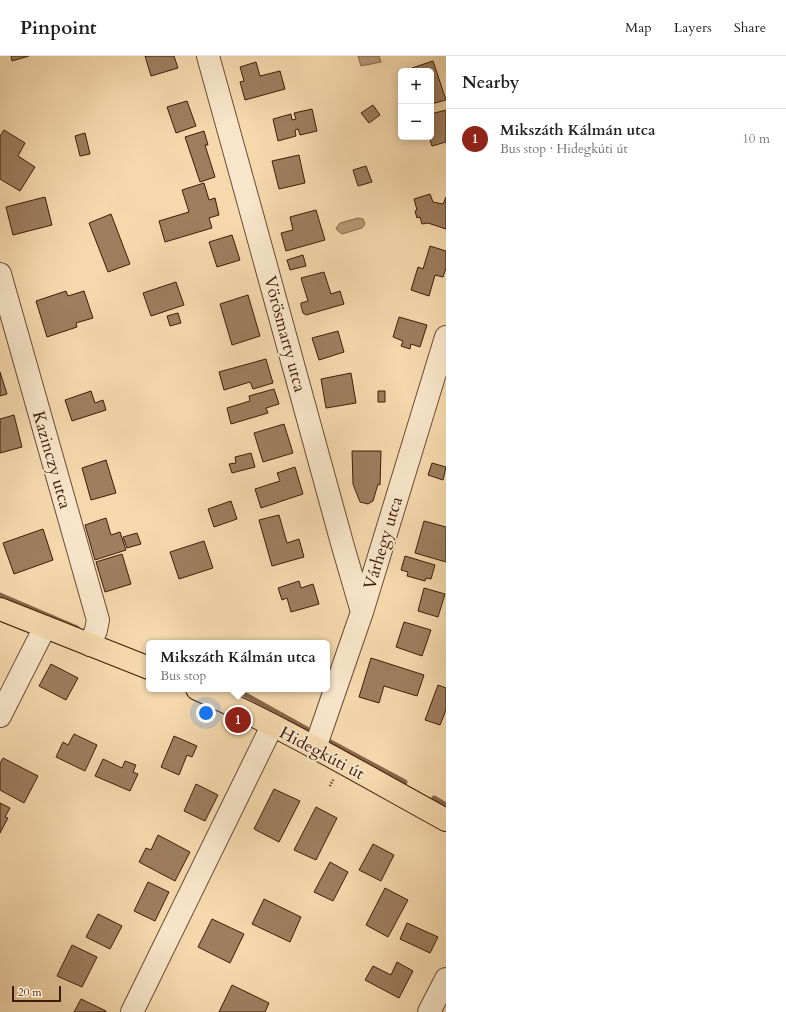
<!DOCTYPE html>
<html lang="en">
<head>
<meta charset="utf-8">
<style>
	body { margin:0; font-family:Cardo,serif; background:#f2f2f2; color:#202124 }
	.controls { position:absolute; right:12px; top:12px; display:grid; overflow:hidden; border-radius:6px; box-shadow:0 2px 10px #0003 }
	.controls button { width:36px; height:36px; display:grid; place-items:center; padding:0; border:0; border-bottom:1px solid #e0e0e0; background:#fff; color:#202124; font:20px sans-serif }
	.scale { position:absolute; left:12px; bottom:10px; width:49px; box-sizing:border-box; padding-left:4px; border:2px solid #3e1c0b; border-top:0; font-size:11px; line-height:14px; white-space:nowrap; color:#3e1c0b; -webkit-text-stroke:3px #f8e6ca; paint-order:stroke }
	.you { position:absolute; left:206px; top:657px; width:14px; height:14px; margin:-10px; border:3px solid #fff; border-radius:50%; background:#1a73e8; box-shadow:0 0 0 6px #1a73e833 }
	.badge { display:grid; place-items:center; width:26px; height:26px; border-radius:50%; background:#8f2418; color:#fff; font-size:13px; font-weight:700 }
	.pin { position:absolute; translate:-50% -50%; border:2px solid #fff; box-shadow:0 1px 4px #0006 }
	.popup { position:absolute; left:146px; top:584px; width:184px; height:52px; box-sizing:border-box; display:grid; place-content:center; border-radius:6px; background:#fff; filter:drop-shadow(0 1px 3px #0005); font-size:13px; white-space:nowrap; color:#757577 }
	.popup b { font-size:15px; color:#202124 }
	.popup::after { content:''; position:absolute; left:50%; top:100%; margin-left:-8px; border:8px solid transparent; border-top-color:#fff }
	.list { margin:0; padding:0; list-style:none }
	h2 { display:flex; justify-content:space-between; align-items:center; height:52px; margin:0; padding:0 16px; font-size:17px }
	h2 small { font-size:13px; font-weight:400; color:#757577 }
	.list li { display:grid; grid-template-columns:26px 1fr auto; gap:12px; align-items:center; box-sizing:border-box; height:60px; padding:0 16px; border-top:1px solid #e0e0e0 }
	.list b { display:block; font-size:15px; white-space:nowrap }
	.list p { margin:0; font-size:13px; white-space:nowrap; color:#757577 }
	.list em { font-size:13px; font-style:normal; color:#757577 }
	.map { position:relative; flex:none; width:446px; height:956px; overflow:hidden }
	header { display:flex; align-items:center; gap:24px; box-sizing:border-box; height:56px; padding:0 20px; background:#fff; border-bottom:1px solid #e0e0e0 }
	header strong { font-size:19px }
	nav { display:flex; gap:22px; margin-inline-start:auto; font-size:14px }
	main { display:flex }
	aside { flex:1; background:#fff }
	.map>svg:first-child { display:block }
	.water { fill:#b79976; stroke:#87674b }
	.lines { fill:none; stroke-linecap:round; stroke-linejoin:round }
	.stream { stroke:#87674b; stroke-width:5 }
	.building { fill:#9d7e5f; stroke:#3e1c0b }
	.minor-casing { stroke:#6c4b34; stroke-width:24 }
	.major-casing { stroke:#3e1c0b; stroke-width:24 }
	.path { stroke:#3e1c0b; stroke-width:2.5; stroke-dasharray:1 2; stroke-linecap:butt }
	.minor { stroke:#f8e6ca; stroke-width:22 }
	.major { stroke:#f5d9ad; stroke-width:22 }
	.labels { text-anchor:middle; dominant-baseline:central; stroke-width:3.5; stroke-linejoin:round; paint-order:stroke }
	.street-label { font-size:17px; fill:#3e1c0b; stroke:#f8e6ca }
</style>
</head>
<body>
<header>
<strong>Pinpoint</strong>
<nav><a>Map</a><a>Layers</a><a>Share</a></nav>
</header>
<main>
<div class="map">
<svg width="446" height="956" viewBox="0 0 446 956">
	<rect width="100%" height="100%" fill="#f5d9ad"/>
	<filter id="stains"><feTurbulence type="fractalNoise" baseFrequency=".005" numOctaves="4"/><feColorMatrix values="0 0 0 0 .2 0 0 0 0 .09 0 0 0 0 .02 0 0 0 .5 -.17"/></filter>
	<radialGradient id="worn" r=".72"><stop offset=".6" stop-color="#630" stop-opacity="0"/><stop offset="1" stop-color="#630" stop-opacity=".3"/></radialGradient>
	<!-- water -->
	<path class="water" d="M 358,0 L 379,0 L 381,6 L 361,10 Z
		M 358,162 L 363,163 L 365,168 L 362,172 L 342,178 L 337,174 L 336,172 L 340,167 Z"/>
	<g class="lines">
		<!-- stream -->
		<path class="stream" d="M 0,539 L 77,572
			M 235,633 L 314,677
			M 323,682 L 405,726
			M 434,742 L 446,749"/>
	</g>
	<!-- building -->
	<path class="building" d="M 11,0 L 29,0 L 12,5 Z
		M 145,0 L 174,0 L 178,12 L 151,20 Z
		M 433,5 L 446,44 L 431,48 L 431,15 L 413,15 L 412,12 Z
		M 256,6 L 260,20 L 280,15 L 285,33 L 245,44 L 240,26 L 244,25 L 240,11 Z
		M 187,45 L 196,70 L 176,77 L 167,51 Z
		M 373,49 L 380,59 L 369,67 L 361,57 Z
		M 312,53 L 317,75 L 300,79 L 298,73 L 295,74 L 296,80 L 278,85 L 273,63 L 291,58 L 292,64 L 296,63 L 294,57 Z
		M 446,54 L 446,86 L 432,90 L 429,81 L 431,81 L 431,58 Z
		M 4,74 L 25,87 L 18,100 L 35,111 L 20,135 L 0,123 L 0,80 Z
		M 204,75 L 208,89 L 205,89 L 215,121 L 200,126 L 185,81 Z
		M 85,77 L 90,98 L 80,100 L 75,80 Z
		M 299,99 L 305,127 L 279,133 L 272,105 Z
		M 366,110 L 372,126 L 358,130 L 353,114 Z
		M 204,127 L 209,144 L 215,142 L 219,159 L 209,162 L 212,172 L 165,186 L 159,165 L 189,156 L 182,134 Z
		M 430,138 L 433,146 L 443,148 L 446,141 L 446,173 L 428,167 L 422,168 L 420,161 L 417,162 L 415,155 L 417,154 L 414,143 Z
		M 45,141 L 52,169 L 13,179 L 6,151 Z
		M 316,154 L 325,184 L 286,195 L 281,177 L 293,174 L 290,161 Z
		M 111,158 L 130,208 L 108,216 L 89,167 Z
		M 232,179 L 240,204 L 217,211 L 209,186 Z
		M 430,190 L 446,195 L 446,212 L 443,221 L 435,219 L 429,240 L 411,234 L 418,211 L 423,213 Z
		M 303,199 L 306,210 L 290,214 L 287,204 Z
		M 324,216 L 331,238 L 340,235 L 344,248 L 306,259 L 303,257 L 301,250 L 301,247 L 308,245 L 301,222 Z
		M 176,226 L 184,249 L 151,260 L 143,237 Z
		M 66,235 L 68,240 L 84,235 L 93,262 L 76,267 L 77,271 L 47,281 L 36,245 Z
		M 248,239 L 260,280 L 232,289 L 220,248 Z
		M 178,257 L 181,267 L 170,270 L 167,260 Z
		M 399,261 L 427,269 L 420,291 L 411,288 L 410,293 L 401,290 L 403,285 L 393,281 Z
		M 338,275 L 344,296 L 319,304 L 312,282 Z
		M 266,303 L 273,327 L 253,333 L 250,326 L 224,334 L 219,316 Z
		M 0,316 L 7,338 L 0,340 Z
		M 351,317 L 356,347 L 326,352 L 321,323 Z
		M 274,333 L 279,348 L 266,352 L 268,357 L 231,368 L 227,352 L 250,345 L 249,340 Z
		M 91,335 L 95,347 L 103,344 L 106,354 L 72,365 L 65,344 Z
		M 378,335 L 385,335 L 385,346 L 378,346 Z
		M 14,359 L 22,391 L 0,397 L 0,363 Z
		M 284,368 L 293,397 L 263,406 L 254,377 Z
		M 352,395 L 381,395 L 380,429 L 378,428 L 373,445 L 368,448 L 360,446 L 353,428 Z
		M 251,397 L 255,411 L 232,417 L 229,408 L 236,407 L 235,401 Z
		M 106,404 L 116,437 L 91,444 L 82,412 Z
		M 432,407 L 446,411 L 443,424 L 428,419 Z
		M 295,411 L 303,438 L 261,452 L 255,433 L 280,425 L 277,417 Z
		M 231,445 L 237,463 L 214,471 L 208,453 Z
		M 279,459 L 287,487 L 299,483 L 304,501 L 272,510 L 259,464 Z
		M 106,462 L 111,479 L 120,476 L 126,494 L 95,504 L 85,469 Z
		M 424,465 L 446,471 L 446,506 L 415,497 Z
		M 43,473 L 53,504 L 14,518 L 3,487 Z
		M 137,477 L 141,488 L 127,492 L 123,481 Z
		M 204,485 L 213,512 L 179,523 L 170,496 Z
		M 122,498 L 131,528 L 105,536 L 96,506 Z
		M 405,500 L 435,509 L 431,523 L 426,522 L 425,525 L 407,520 L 408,516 L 401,514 Z
		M 299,525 L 301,532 L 313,528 L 319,548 L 291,556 L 287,542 L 282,544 L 278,532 Z
		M 424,532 L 445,538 L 438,561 L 418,555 Z
		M 404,566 L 431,574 L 422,600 L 396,591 Z
		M 371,602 L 424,619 L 417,640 L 384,630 L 379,647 L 359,641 Z
		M 51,608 L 78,622 L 66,644 L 39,630 Z
		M 438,629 L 446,632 L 446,654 L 440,669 L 425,664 Z
		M 74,678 L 97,689 L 85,715 L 56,701 L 63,686 L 68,689 Z
		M 174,680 L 197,690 L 192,701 L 187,699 L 179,719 L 161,711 Z
		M 3,702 L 38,720 L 24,747 L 0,734 L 0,707 Z
		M 103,703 L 122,712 L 125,705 L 136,709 L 133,716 L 138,718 L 130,735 L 95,720 Z
		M 196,728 L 218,739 L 205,765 L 184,755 Z
		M 274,733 L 300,745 L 279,786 L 254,773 Z
		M 0,747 L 10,752 L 5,761 L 8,762 L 0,777 Z
		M 316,751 L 337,762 L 316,804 L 294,794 Z
		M 158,779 L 190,796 L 175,825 L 139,806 L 146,792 L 151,794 Z
		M 373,788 L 394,799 L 381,825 L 359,814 Z
		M 330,806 L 348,816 L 333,845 L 314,836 Z
		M 148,826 L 169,836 L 155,865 L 134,855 Z
		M 385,832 L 408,844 L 388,881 L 366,869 Z
		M 264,843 L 301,861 L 290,886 L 252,868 Z
		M 98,858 L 122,870 L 110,893 L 86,881 Z
		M 212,863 L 244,878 L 230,907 L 198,891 Z
		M 407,867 L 438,881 L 430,897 L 400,883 Z
		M 72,889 L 97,901 L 82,931 L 57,920 Z
		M 397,906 L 413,915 L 399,942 L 365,924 L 373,910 L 391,919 Z
		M 232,929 L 269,947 L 265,956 L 219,956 Z
		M 81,943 L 106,955 L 106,956 L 74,956 Z"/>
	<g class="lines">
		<defs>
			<path id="minor" d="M 208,0 L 254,166 L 342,487 L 362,556
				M 0,218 L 98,564 L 96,574 L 90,589
				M 0,660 L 45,571
				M 315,692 L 362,556 L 446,281
				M 132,956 L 272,670
				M 429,956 L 446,923"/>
			<path id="major" d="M 0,553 L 149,612
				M 197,633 C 283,671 364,719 446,764"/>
		</defs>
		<!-- minor casing -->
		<use href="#minor" class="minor-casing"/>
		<!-- major casing -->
		<use href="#major" class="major-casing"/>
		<!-- path -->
		<path class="path" d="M 330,730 L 334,722"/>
		<!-- minor -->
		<use href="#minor" class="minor"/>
		<!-- major -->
		<use href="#major" class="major"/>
	</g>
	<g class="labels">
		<!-- street labels -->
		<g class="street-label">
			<text transform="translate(285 278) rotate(75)">Vörösmarty utca</text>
			<text transform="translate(52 404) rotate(74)">Kazinczy utca</text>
			<text transform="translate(383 487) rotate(-73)">Várhegy utca</text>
			<text transform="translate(322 697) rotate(28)">Hidegkúti út</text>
		</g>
	</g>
	<rect width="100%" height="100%" filter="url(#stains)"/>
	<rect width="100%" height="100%" fill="url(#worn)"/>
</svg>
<div class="controls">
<button>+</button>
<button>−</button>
</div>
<div class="scale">20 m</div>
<div class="you"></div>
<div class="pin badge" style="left:238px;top:664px">1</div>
<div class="popup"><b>Mikszáth Kálmán utca</b>Bus stop</div>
</div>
<aside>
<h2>Nearby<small></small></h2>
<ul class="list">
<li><span class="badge">1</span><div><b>Mikszáth Kálmán utca</b><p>Bus stop · Hidegkúti út</p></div><em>10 m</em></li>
</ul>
</aside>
</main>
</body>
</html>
